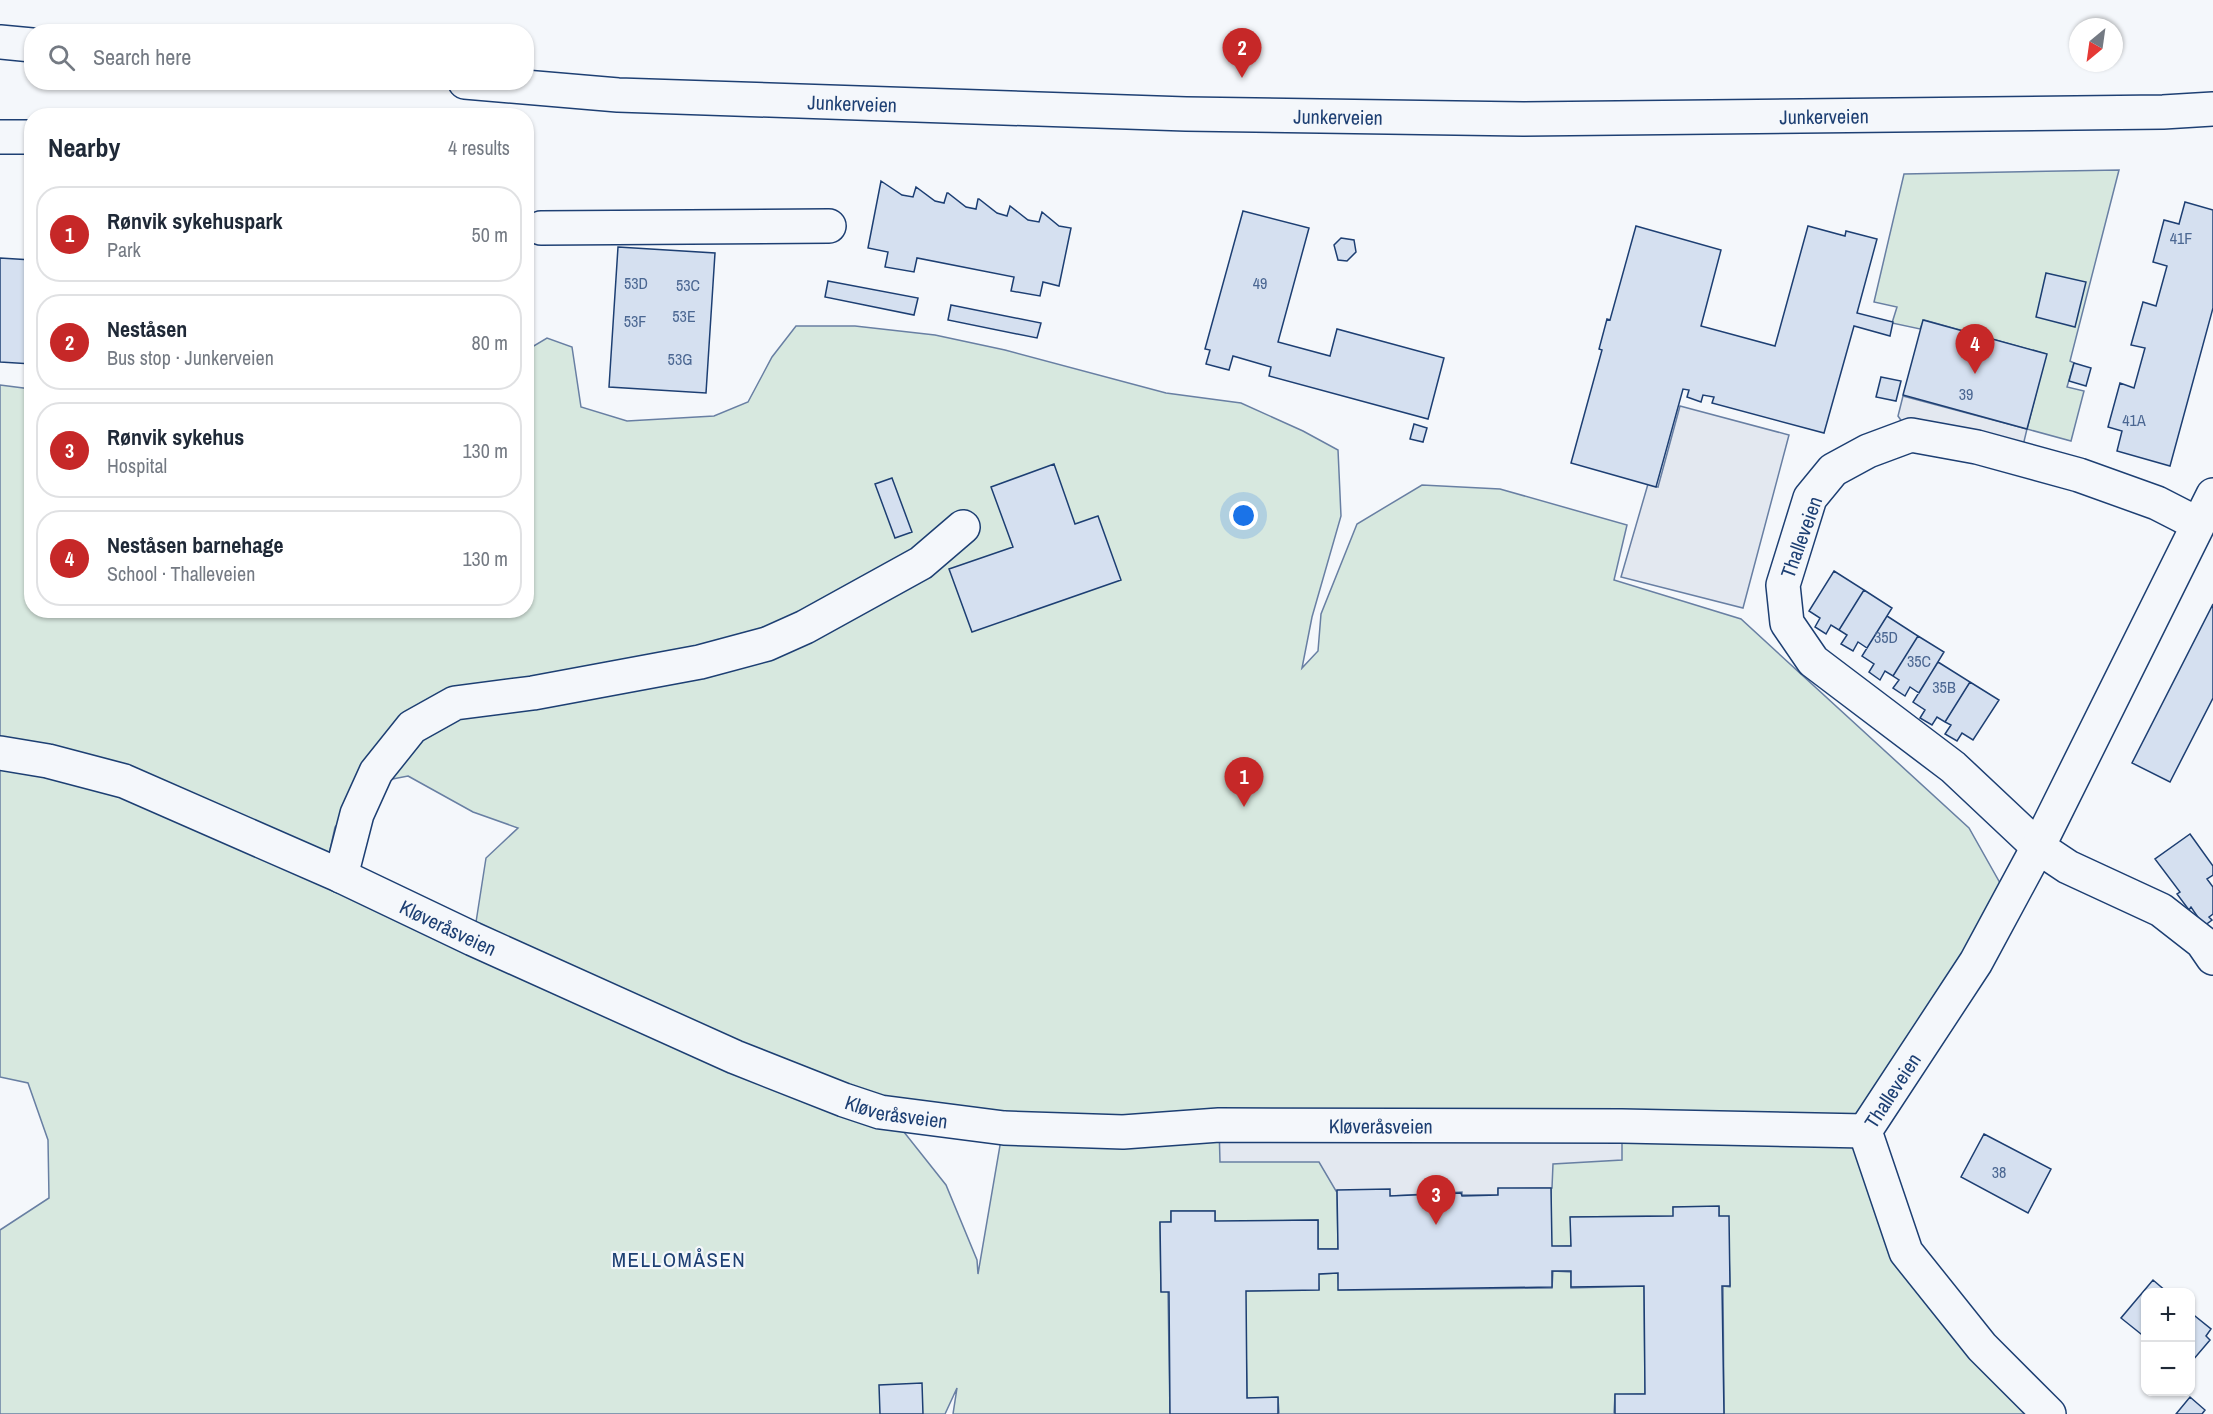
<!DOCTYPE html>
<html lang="en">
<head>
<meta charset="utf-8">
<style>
	body { margin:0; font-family:"Archivo Narrow",sans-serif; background:#f2f2f3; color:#1f2937 }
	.controls { position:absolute; right:18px; bottom:18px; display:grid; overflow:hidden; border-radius:12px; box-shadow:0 2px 4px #0004 }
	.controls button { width:54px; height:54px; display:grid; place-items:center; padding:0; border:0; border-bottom:2px solid #e0e1e3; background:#fff; color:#1f2937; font:30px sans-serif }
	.compass { position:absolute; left:2069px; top:18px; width:54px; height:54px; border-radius:50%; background:#fff; box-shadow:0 2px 4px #0004; rotate:209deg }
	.you { position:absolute; left:1244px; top:516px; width:21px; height:21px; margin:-15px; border:4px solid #fff; border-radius:50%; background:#1a73e8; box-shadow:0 0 0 9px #1a73e833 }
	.badge { display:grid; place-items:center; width:39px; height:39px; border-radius:50%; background:#c62828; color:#fff; font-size:20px; font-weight:700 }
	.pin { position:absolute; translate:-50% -50px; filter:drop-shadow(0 2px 3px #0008) }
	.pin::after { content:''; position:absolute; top:32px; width:21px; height:18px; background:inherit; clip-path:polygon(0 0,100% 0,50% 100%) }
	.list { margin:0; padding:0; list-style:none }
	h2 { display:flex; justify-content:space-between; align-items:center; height:78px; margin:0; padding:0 24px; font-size:26px }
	h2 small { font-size:20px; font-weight:400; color:#747a83 }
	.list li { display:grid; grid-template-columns:39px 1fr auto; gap:18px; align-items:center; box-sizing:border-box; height:96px; margin:0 12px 12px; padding:0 12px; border:2px solid #e0e1e3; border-radius:24px }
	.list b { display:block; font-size:22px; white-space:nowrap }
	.list p { margin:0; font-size:20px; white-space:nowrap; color:#747a83 }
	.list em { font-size:20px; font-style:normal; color:#747a83 }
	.icon { flex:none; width:33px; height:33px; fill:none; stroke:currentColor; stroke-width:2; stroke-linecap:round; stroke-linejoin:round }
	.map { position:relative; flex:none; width:2213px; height:1414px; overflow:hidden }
	.search { position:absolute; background:#fff; box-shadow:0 2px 4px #0004; left:24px; top:24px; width:510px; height:66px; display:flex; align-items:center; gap:15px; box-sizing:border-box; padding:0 21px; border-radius:24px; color:#747a83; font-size:22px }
	.panel { position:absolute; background:#fff; box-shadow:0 2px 4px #0004; left:24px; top:108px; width:510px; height:510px; border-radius:24px }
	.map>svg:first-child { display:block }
	.green { fill:#d7e8df; stroke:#687fa3; stroke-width:1.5; fill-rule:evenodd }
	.parking { fill:#e3e8f0; stroke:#687fa3; stroke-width:1.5 }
	.building { fill:#d5e0f0; stroke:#1d3f73; stroke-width:1.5 }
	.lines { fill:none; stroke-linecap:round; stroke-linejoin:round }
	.minor-casing { stroke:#1d3f73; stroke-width:36 }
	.minor { stroke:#f4f7fb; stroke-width:33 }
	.labels { text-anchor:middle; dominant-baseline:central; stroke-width:4.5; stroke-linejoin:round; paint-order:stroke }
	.number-label { font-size:16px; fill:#4b6792 }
	.street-label { font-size:20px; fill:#1d3f73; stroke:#f4f7fb }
	.neighbourhood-label { font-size:21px; letter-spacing:1.5px; fill:#1d3f73; stroke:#f4f7fb }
</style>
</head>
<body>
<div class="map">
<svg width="2213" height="1414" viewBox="0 0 2213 1414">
	<rect width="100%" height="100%" fill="#f4f7fb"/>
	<!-- green -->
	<path class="green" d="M 2119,170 L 2070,361 L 2074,363 L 2067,387 L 2084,391 L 2071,441 L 2027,429 L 2046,354 L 1924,320 L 1920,329 L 1892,323 L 1897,307 L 1874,302 L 1904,174 Z
		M 796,326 L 855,326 L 935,335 L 1005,350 L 1166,393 L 1241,403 L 1303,431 L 1338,450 L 1341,516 L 1312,617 L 1302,668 L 1318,651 L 1321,614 L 1357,524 L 1422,485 L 1500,489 L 1627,525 L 1614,580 L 1741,619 L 1969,828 L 2009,899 L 1865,1131 L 1906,1252 L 2049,1414 L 1724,1414 L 1723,1286 L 1730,1287 L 1728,1217 L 1719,1217 L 1719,1207 L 1673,1207 L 1674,1216 L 1571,1217 L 1571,1246 L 1551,1247 L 1551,1188 L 1498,1189 L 1498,1195 L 1462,1195 L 1462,1192 L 1427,1193 L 1426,1195 L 1389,1190 L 1337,1191 L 1338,1249 L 1318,1249 L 1318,1220 L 1215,1222 L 1215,1211 L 1171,1211 L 1171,1222 L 1160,1223 L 1161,1291 L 1168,1291 L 1170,1414 L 953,1414 L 957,1388 L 945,1414 L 0,1414 L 0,1230 L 49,1198 L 48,1140 L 28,1083 L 0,1077 L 0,385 L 31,389 L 32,610 L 526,610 L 527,350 L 547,338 L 572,347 L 581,407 L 627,421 L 714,416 L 748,402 L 772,357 ZM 408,776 L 473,812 L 518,828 L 486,858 L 474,935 L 326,868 L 335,827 L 372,783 ZM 892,1117 L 1003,1128 L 978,1274 L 977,1260 L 946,1185 Z
		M 1553,1271 L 1571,1272 L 1571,1288 L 1644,1286 L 1645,1394 L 1615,1395 L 1614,1414 L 1279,1414 L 1278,1398 L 1247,1398 L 1245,1291 L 1319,1289 L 1318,1274 L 1338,1273 L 1339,1290 L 1552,1288 Z"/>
	<!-- parking -->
	<path class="parking" d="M 1903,396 L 2027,429 L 2020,458 L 1911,435 L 1898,416 Z
		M 1680,406 L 1789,435 L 1743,608 L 1621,577 L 1648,484 L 1658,487 Z
		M 1219,1125 L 1622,1126 L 1622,1160 L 1553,1164 L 1552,1188 L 1498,1189 L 1498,1195 L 1462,1195 L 1462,1192 L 1390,1196 L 1389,1190 L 1336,1191 L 1319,1162 L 1220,1162 Z"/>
	<!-- building -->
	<path class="building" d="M 881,181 L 902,195 L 913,197 L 916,187 L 935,201 L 944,203 L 947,193 L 948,193 L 966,207 L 976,209 L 978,199 L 979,199 L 997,213 L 1007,216 L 1010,206 L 1028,220 L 1039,222 L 1042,212 L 1059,226 L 1071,228 L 1059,286 L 1043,282 L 1040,296 L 1011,291 L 1014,277 L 917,258 L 914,272 L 885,267 L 888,252 L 868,248 Z
		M 2185,202 L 2213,210 L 2213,308 L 2170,466 L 2117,451 L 2122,431 L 2108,427 L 2120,383 L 2134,388 L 2145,348 L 2131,345 L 2143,302 L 2156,306 L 2167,266 L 2153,262 L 2164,220 L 2179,224 Z
		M 1243,211 L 1309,228 L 1278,342 L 1330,356 L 1337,329 L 1444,358 L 1428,419 L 1269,376 L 1271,367 L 1233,356 L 1229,370 L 1206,364 L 1210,350 L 1205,349 Z
		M 1636,226 L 1721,250 L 1701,326 L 1775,346 L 1808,226 L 1845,236 L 1846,231 L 1877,239 L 1857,313 L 1893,322 L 1890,336 L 1854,326 L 1824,433 L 1712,403 L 1714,397 L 1703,395 L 1701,402 L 1687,397 L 1689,390 L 1683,389 L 1656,487 L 1571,463 L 1602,350 L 1599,349 L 1607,319 L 1610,320 Z
		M 1341,238 L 1354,240 L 1356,252 L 1347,261 L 1338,260 L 1334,245 Z
		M 618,247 L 715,253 L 706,393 L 609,387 Z
		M 0,258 L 32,260 L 32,364 L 0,362 Z
		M 2046,273 L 2086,282 L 2075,327 L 2036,317 Z
		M 828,281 L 918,298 L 914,315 L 825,297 Z
		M 951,305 L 1041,323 L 1037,338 L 948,320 Z
		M 1923,320 L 2047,354 L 2027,429 L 1903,395 Z
		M 2074,363 L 2091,368 L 2086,386 L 2069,381 Z
		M 1881,377 L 1901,381 L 1896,401 L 1876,397 Z
		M 1414,424 L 1427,428 L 1423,442 L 1410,439 Z
		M 1054,464 L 1075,524 L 1098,516 L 1121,580 L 972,632 L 949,569 L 1013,547 L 991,487 Z
		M 892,478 L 912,532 L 895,538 L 875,484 Z
		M 1834,571 L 1864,590 L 1839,630 L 1831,625 L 1826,634 L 1815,627 L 1820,618 L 1809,611 Z
		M 1864,590 L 1892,608 L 1867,648 L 1858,642 L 1853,651 L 1841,644 L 1847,635 L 1839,630 Z
		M 2213,604 L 2213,698 L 2170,782 L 2132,763 Z
		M 1887,616 L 1918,636 L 1893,676 L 1885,671 L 1880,680 L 1869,672 L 1874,664 L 1862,656 Z
		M 1918,636 L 1944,652 L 1919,693 L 1910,687 L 1905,696 L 1893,688 L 1899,680 L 1893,676 Z
		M 1938,662 L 1970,682 L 1945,722 L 1937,717 L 1932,725 L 1920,718 L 1925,710 L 1913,702 Z
		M 1970,682 L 1999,700 L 1973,740 L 1962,733 L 1957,741 L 1945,734 L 1951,725 L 1945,722 Z
		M 2190,834 L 2213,866 L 2213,875 L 2207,879 L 2213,887 L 2213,914 L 2209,917 L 2212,920 L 2204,926 L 2191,907 L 2189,910 L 2177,894 L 2180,892 L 2155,859 Z
		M 1984,1134 L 2051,1169 L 2028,1213 L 1961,1177 Z
		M 1498,1188 L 1551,1188 L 1552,1246 L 1571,1246 L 1570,1217 L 1673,1216 L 1673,1207 L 1719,1206 L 1719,1216 L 1729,1216 L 1730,1286 L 1722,1286 L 1724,1414 L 1615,1414 L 1615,1394 L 1645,1394 L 1644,1286 L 1571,1287 L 1571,1271 L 1552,1271 L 1552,1287 L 1338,1290 L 1338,1273 L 1319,1274 L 1319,1290 L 1246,1291 L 1247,1398 L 1278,1397 L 1278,1414 L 1170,1414 L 1169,1292 L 1161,1292 L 1160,1222 L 1171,1222 L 1171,1211 L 1215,1211 L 1215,1221 L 1318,1220 L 1318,1249 L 1338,1249 L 1337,1190 L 1390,1189 L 1390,1196 L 1461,1193 L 1462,1196 L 1498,1195 Z
		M 2153,1280 L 2167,1292 L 2146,1292 L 2146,1338 L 2121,1318 Z
		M 2190,1312 L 2211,1329 L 2206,1336 L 2210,1340 L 2193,1360 L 2190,1357 Z
		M 922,1383 L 923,1414 L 880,1414 L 879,1385 Z
		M 2190,1397 L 2205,1410 L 2202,1414 L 2176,1414 Z"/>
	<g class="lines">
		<defs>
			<g id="minor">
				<path d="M 0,42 L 32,45"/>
				<path id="s1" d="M 465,82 L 618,95 L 1186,114 L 1523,119 L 2163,112 L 2213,109"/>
				<path d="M 0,137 L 32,137"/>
				<path d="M 541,228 L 829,226"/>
				<path d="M 2198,524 L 2157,503 L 2079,475 L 1977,447 L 1911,435 L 1868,451 L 1833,470 L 1810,498 L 1783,585 L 1787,623 L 1813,661 L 1953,767 L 2038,847 L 2068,867 L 2161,910 L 2202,942 L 2213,958"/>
				<path id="s2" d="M 0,753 L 48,761 L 124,781 L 341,876 L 473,939 L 735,1057 L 844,1100 L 880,1112 L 1004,1128 L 1123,1132 L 1219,1125 L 1622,1126 L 1865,1131"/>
				<path d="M 341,876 L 357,814 L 376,772 L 412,727 L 455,703 L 533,693 L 700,662 L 767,644 L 805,627 L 921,563 L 963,527"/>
				<path id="s3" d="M 2049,1414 L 1982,1347 L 1906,1252 L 1865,1131 L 1976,962 L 2038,847 L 2213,495"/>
			</g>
		</defs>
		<!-- minor casing -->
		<use href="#minor" class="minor-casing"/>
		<!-- minor -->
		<use href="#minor" class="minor"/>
	</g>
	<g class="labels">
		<!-- number labels -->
		<g class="number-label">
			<text x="2181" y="238">41F</text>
			<text x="636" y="283">53D</text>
			<text x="1260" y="283">49</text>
			<text x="688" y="285">53C</text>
			<text x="684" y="316">53E</text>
			<text x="635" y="321">53F</text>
			<text x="680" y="359">53G</text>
			<text x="1966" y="394">39</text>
			<text x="2134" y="420">41A</text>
			<text x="1886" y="637">35D</text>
			<text x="1919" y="661">35C</text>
			<text x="1944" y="687">35B</text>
			<text x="1999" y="1172">38</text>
		</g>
		<!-- street labels -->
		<g class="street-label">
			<text stroke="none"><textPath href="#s1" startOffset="388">Junkerveien</textPath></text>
			<text stroke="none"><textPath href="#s1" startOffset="874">Junkerveien</textPath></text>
			<text stroke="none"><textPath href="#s1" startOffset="1360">Junkerveien</textPath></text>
			<text transform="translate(1801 537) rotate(-70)">Thalleveien</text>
			<text stroke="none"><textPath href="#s2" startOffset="483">Kløveråsveien</textPath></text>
			<text stroke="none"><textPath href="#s3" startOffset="393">Thalleveien</textPath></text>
			<text stroke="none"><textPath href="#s2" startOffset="969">Kløveråsveien</textPath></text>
			<text stroke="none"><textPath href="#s2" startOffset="1455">Kløveråsveien</textPath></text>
		</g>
		<!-- neighbourhood labels -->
		<g class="neighbourhood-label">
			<text x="679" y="1259">MELLOMÅSEN</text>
		</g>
	</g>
</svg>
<div class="controls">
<button>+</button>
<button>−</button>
</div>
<svg class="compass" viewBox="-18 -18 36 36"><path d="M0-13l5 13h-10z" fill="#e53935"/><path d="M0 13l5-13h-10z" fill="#747a83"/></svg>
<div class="you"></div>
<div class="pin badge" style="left:1244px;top:807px">1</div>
<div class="pin badge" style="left:1242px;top:78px">2</div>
<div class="pin badge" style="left:1436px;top:1225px">3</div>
<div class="pin badge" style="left:1975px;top:374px">4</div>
<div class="search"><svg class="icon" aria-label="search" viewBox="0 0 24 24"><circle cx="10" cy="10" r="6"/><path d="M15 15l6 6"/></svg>Search here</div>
<section class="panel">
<h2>Nearby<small>4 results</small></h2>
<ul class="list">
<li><span class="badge">1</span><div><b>Rønvik sykehuspark</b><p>Park</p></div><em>50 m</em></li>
<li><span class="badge">2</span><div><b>Neståsen</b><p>Bus stop · Junkerveien</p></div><em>80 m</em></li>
<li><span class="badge">3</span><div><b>Rønvik sykehus</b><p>Hospital</p></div><em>130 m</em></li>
<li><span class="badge">4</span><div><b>Neståsen barnehage</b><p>School · Thalleveien</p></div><em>130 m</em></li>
</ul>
</section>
</div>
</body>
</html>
